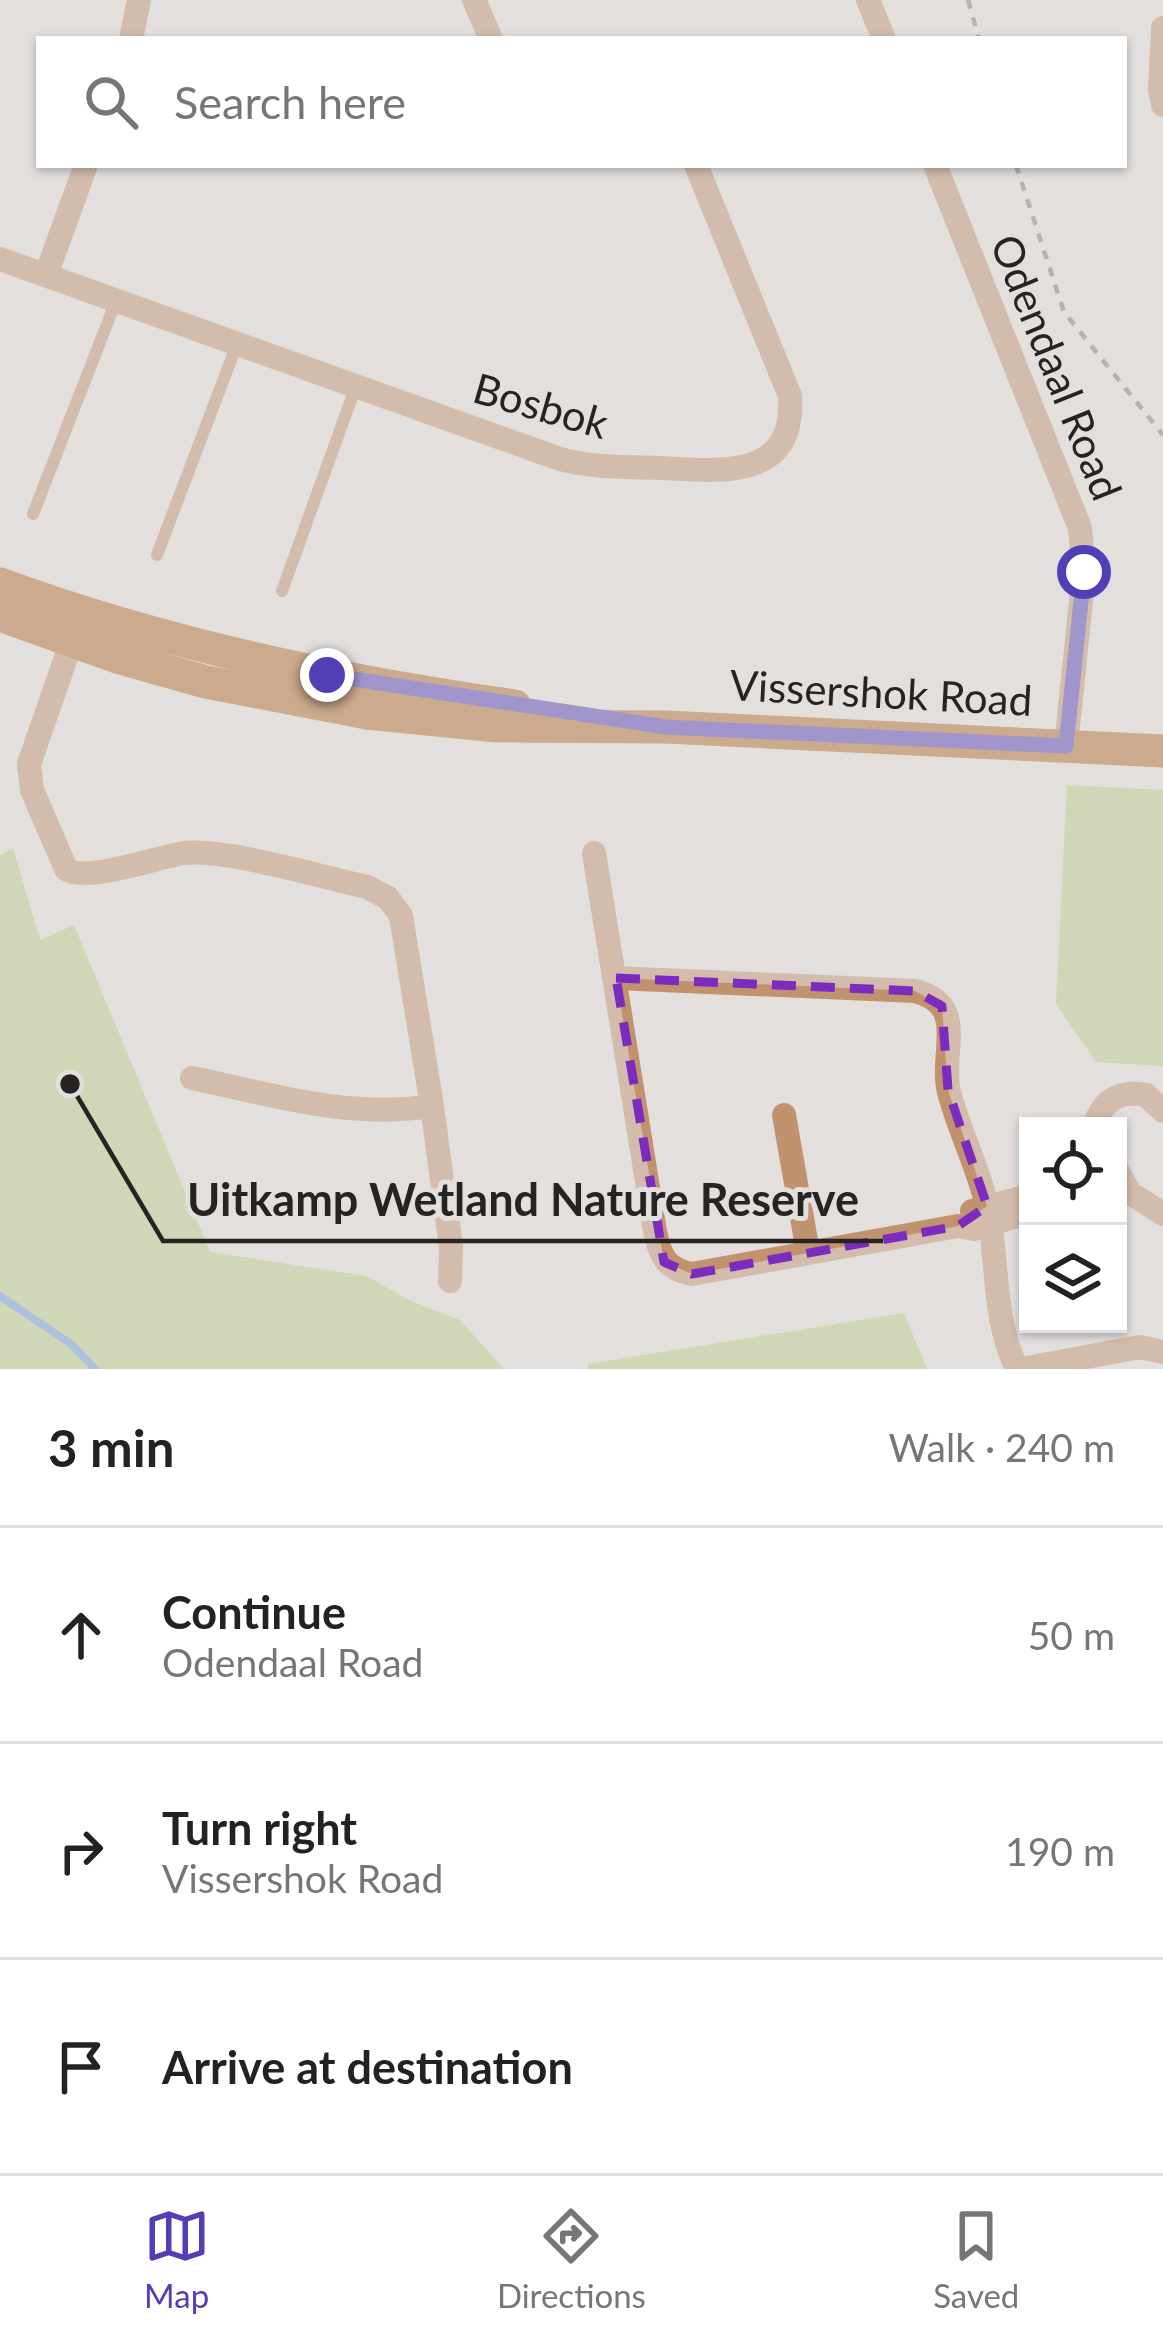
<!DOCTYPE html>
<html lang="en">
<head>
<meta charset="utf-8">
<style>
	body { margin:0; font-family:Lato,sans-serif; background:#f2f2f2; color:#222 }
	.controls { position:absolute; right:36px; bottom:36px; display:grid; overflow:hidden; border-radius:0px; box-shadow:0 3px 9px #0004 }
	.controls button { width:108px; height:108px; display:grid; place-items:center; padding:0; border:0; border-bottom:3px solid #e0e0e0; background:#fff; color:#222; font:60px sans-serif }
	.stop { position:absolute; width:36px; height:36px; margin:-27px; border:9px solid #513fb6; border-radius:50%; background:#fff }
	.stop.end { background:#513fb6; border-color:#fff; box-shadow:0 3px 12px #0008 }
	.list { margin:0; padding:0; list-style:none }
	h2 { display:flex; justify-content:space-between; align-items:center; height:156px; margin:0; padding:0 48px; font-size:51px }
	h2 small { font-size:39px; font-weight:400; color:#767676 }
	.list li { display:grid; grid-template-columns:78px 1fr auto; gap:36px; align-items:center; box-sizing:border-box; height:216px; padding:0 48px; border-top:3px solid #e0e0e0 }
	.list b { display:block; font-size:45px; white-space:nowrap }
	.list p { margin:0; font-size:39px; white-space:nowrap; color:#767676 }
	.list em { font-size:39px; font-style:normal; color:#767676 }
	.icon { flex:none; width:66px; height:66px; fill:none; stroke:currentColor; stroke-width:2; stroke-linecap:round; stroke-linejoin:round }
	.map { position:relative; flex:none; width:1163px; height:1369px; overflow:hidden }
	.search { position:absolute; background:#fff; box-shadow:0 3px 9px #0004; left:36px; right:36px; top:36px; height:132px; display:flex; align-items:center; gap:30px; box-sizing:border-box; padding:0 42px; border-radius:0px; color:#767676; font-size:45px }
	.sheet { height:804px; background:#fff }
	nav { display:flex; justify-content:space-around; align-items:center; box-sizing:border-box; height:168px; border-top:3px solid #e0e0e0; background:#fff; font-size:33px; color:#767676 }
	nav a { display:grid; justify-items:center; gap:6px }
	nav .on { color:#513fb6 }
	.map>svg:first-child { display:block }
	.green { fill:#b9ce8a }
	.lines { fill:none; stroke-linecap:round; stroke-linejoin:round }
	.stream { stroke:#6b9fdf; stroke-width:8 }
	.path { stroke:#7e7c7b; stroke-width:4.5; stroke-dasharray:9 9; stroke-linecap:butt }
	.lane { stroke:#c2926f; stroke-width:12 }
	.street { stroke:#c2926f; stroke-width:24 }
	.secondary { stroke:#b06a30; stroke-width:33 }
	.route { stroke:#513fb6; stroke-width:15 }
	.marked { fill:none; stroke:#7b2cbf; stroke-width:9; stroke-dasharray:24 15; stroke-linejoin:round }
	.labels { text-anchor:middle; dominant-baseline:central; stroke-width:10; stroke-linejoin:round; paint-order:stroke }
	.street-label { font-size:42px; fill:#252423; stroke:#e2dfdd }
	.leader { fill:none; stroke:#252423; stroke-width:4.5 }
	.callout-dot { fill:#252423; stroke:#e2dfdd; stroke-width:4.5 }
	.callout-label { font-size:45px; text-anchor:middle; font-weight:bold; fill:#252423; stroke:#e2dfdd; stroke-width:10; stroke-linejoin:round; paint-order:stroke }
</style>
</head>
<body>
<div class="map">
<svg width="1163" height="1369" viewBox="0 0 1163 1369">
	<rect width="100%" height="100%" fill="#e2dfdd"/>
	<!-- green -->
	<path class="green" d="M 1067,785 L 1163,790 L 1163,1066 L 1096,1062 L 1056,1004 Z
		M 13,848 L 40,940 L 74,925 L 210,1252 L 366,1276 L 411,1301 L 460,1320 L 504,1369 L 0,1369 L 0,855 Z
		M 904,1313 L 927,1369 L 588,1369 L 588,1364 Z"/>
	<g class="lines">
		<!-- stream -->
		<path class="stream" d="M 0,1296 L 71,1344 L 95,1369"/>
		<!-- path -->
		<path class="path" d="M 968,0 L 979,39
			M 1016,165 L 1064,312 L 1163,435"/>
		<!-- lane -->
		<path class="lane" d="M 33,514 L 116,301
			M 157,555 L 237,344
			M 282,591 L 356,386"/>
		<!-- street -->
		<path class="street" d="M 474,0 L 491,39
			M 868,0 L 884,39
			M 1163,28 L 1160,90 L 1163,105
			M 131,39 L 139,0
			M 935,165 L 1080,528 L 1084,572 L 1066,746
			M 0,259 L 560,459 C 593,468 627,467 661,468 C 719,471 796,481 790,396 L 696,165
			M 46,275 L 86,165
			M 77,626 L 29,764 L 32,790 L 66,869 C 86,883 157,857 184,853 C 225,848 321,877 367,887 L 388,898 L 401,916 L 432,1106 L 451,1247 L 450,1281
			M 594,853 L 655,1231 C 660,1256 666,1269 692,1274 L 958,1226 L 974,1229 L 1028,1213
			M 616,978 L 915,991 C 970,1005 939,1053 949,1092 C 959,1131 978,1166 987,1206 C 999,1262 992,1317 1017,1369
			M 192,1078 C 274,1095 348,1119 432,1106
			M 784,1115 L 808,1252
			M 1094,1126 C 1103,1100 1119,1090 1146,1095 L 1163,1111
			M 1118,1172 L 1130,1193 L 1163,1214
			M 972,1211 L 1028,1196
			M 1021,1369 L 1140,1347 L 1163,1352"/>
		<!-- secondary -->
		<path class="secondary" d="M 0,584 C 167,645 340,681 515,706
			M 0,615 L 117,657 L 206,682 L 367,713 L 497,726 L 666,727 L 1163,751"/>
	</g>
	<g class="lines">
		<!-- route -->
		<path class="route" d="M 327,675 L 666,727 L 1066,746 L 1084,572"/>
	</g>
	<!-- marked area -->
	<path d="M0 0H1163V1369H0ZM 616,978 L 915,991 L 942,1006 L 948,1090 L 987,1206 L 958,1226 L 692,1274 L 664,1262 Z" fill="#e2dfdd" fill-opacity=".55" fill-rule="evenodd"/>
	<path class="marked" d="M 616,978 L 915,991 L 942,1006 L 948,1090 L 987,1206 L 958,1226 L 692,1274 L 664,1262 Z"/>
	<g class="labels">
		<!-- street labels -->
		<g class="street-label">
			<text transform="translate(1057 367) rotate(68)">Odendaal Road</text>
			<text transform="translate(541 405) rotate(16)">Bosbok</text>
			<text transform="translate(881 692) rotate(3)">Vissershok Road</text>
		</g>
	</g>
	<!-- callouts -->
	<path class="leader" d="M70 1084L163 1241H883"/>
	<circle class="callout-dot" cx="70" cy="1084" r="12"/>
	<g class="callout-label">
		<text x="523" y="1216">Uitkamp Wetland Nature Reserve</text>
	</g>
</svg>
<div class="controls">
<button><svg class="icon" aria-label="locate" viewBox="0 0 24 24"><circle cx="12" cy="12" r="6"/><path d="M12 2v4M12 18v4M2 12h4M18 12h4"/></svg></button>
<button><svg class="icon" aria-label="layers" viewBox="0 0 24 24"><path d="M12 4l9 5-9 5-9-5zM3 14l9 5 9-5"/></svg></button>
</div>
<div class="stop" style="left:1084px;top:572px"></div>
<div class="stop end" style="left:327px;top:675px"></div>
<div class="search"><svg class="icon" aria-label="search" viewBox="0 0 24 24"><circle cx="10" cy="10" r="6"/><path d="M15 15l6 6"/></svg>Search here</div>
</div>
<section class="sheet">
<h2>3 min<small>Walk · 240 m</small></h2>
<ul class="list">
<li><svg class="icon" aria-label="ahead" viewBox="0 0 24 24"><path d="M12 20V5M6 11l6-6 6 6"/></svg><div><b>Continue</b><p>Odendaal Road</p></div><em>50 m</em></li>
<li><svg class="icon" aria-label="right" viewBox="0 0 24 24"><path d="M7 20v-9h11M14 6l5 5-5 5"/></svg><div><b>Turn right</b><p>Vissershok Road</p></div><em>190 m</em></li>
<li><svg class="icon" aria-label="arrive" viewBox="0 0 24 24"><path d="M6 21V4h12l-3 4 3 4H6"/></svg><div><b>Arrive at destination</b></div></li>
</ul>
</section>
<nav>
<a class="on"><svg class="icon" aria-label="map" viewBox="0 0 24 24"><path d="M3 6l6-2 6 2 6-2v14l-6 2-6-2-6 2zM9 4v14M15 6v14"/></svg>Map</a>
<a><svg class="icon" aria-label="directions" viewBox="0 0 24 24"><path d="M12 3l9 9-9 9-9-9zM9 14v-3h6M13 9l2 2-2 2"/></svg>Directions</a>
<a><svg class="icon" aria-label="saved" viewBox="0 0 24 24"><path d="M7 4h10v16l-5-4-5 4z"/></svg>Saved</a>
</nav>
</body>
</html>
